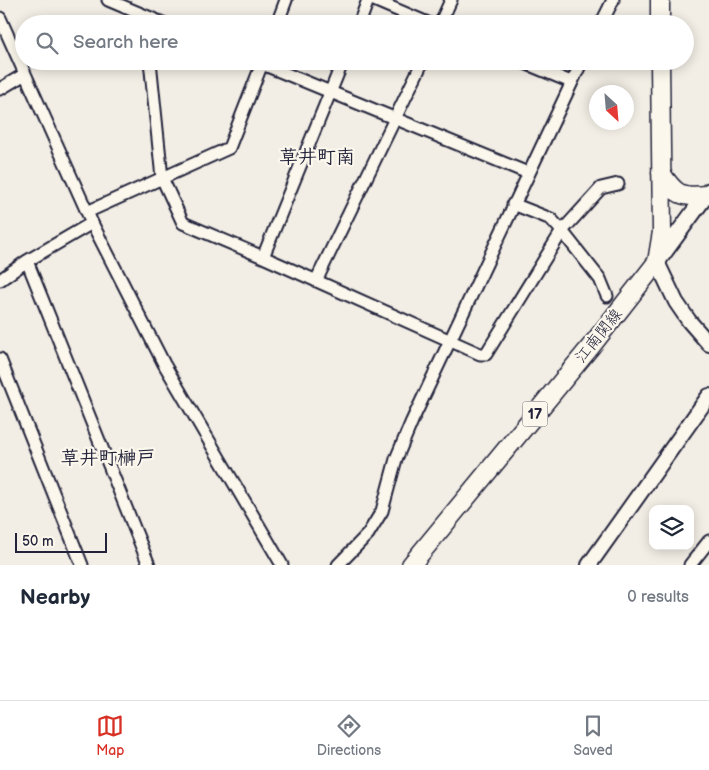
<!DOCTYPE html>
<html lang="en">
<head>
<meta charset="utf-8">
<style>
	body { margin:0; font-family:"Balsamiq Sans","Klee One",sans-serif; background:#f2f2f3; color:#1f2937 }
	.controls { position:absolute; right:15px; bottom:15px; display:grid; overflow:hidden; border-radius:10px; box-shadow:0 2px 12px #0003 }
	.controls button { width:45px; height:45px; display:grid; place-items:center; padding:0; border:0; border-bottom:1px solid #e0e1e3; background:#fff; color:#1f2937; font:25px sans-serif }
	.compass { position:absolute; left:589px; top:85px; width:45px; height:45px; border-radius:50%; background:#fff; box-shadow:0 2px 12px #0003; rotate:154deg }
	.scale { position:absolute; left:15px; bottom:12px; width:92px; box-sizing:border-box; padding-left:5px; border:2px solid #22223b; border-top:0; font-size:14px; line-height:18px; white-space:nowrap; color:#22223b; -webkit-text-stroke:4px #fbf7ec; paint-order:stroke }
	.list { margin:0; padding:0; list-style:none }
	h2 { display:flex; justify-content:space-between; align-items:center; height:65px; margin:0; padding:0 20px; font-size:21px }
	h2 small { font-size:16px; font-weight:400; color:#747a83 }
	.icon { flex:none; width:28px; height:28px; fill:none; stroke:currentColor; stroke-width:2; stroke-linecap:round; stroke-linejoin:round }
	.map { position:relative; flex:none; width:709px; height:565px; overflow:hidden }
	.search { position:absolute; background:#fff; box-shadow:0 2px 12px #0003; left:15px; right:15px; top:15px; height:55px; display:flex; align-items:center; gap:12px; box-sizing:border-box; padding:0 18px; border-radius:28px; color:#747a83; font-size:19px }
	.sheet { height:135px; background:#fff }
	nav { display:flex; justify-content:space-around; align-items:center; box-sizing:border-box; height:70px; border-top:1px solid #e0e1e3; background:#fff; font-size:14px; color:#747a83 }
	nav a { display:grid; justify-items:center; gap:2px }
	nav .on { color:#d93025 }
	.map>svg:first-child { display:block }
	.lines { fill:none; stroke-linecap:round; stroke-linejoin:round }
	.minor-casing { stroke:#22223b; stroke-width:15 }
	.tertiary-casing { stroke:#22223b; stroke-width:18 }
	.secondary-casing { stroke:#22223b; stroke-width:19 }
	.primary-casing { stroke:#22223b; stroke-width:21 }
	.minor { stroke:#fbf7ec; stroke-width:11 }
	.tertiary { stroke:#fbf7ec; stroke-width:14 }
	.secondary { stroke:#fbf7ec; stroke-width:15 }
	.primary { stroke:#fbf7ec; stroke-width:18 }
	.labels { text-anchor:middle; dominant-baseline:central; stroke-width:4.5; stroke-linejoin:round; paint-order:stroke }
	.shield { fill:#fbf7ec; stroke:#636270; stroke-width:1 }
	.shield-label { font-size:15px; font-weight:bold; fill:#22223b }
	.street-label { font-size:16px; fill:#22223b; stroke:#fbf7ec }
	.quarter-label { font-size:19px; font-weight:bold; fill:#22223b; stroke:#fbf7ec }
</style>
</head>
<body>
<div class="map">
<svg width="709" height="565" viewBox="0 0 709 565">
	<rect width="100%" height="100%" fill="#f2eee5"/>
	<filter id="ink" filterUnits="userSpaceOnUse"><feTurbulence type="fractalNoise" baseFrequency=".02" numOctaves="2"/><feDisplacementMap in="SourceGraphic" scale="10" xChannelSelector="R" yChannelSelector="G"/><feConvolveMatrix kernelMatrix="1 2 1 2 8 2 1 2 1" color-interpolation-filters="sRGB"/></filter>
	<g filter="url(#ink)">
		<g class="lines">
			<defs>
				<path id="minor" d="M 108,0 L 165,24
					M 374,0 L 430,24
					M 0,18 L 92,223 L 164,364 L 282,565
					M 277,24 L 286,0
					M 359,24 L 368,0
					M 440,24 L 451,0
					M 601,24 L 613,0
					M 150,61 L 162,178 L 183,223 L 263,257 L 480,354 L 486,354 L 562,231 L 551,219 L 513,204
					M 255,61 L 528,173
					M 520,61 L 571,82
					M 0,89 L 25,74
					M 87,212 L 229,148 L 263,61
					M 263,257 L 343,61
					M 27,261 L 149,565
					M 0,280 L 27,261 L 92,223
					M 316,281 L 423,61
					M 607,296 L 600,279 L 562,231 L 601,188 L 618,184
					M 0,359 L 82,565
					M 338,565 L 368,534 L 382,511 L 396,459 L 412,421 L 582,61
					M 690,565 L 709,541"/>
				<path id="tertiary" d="M 657,262 L 676,302 L 689,321 L 709,344
					M 589,565 L 709,396"/>
				<path id="secondary" d="M 657,262 L 709,191"/>
				<path id="primary" d="M 660,0 L 660,24
					M 661,173 C 676,195 681,198 707,195
					M 411,565 L 592,345 L 657,262 L 662,232 L 660,61"/>
			</defs>
			<!-- minor casing -->
			<use href="#minor" class="minor-casing"/>
			<!-- tertiary casing -->
			<use href="#tertiary" class="tertiary-casing"/>
			<!-- secondary casing -->
			<use href="#secondary" class="secondary-casing"/>
			<!-- primary casing -->
			<use href="#primary" class="primary-casing"/>
			<!-- minor -->
			<use href="#minor" class="minor"/>
			<!-- tertiary -->
			<use href="#tertiary" class="tertiary"/>
			<!-- secondary -->
			<use href="#secondary" class="secondary"/>
			<!-- primary -->
			<use href="#primary" class="primary"/>
		</g>
	</g>
	<g class="labels">
		<!-- shield labels -->
		<rect class="shield" x="522.5" y="401.5" width="25" height="25" rx="4"/>
		<g class="shield-label">
			<text x="535" y="414">17</text>
		</g>
		<!-- street labels -->
		<g class="street-label">
			<text transform="translate(599 336) rotate(-51)">江南関線</text>
		</g>
		<!-- quarter labels -->
		<g class="quarter-label">
			<text x="317" y="157">草井町南</text>
			<text x="108" y="458">草井町榊戸</text>
		</g>
	</g>
</svg>
<div class="controls">
<button><svg class="icon" aria-label="layers" viewBox="0 0 24 24"><path d="M12 4l9 5-9 5-9-5zM3 14l9 5 9-5"/></svg></button>
</div>
<svg class="compass" viewBox="-18 -18 36 36"><path d="M0-13l5 13h-10z" fill="#e53935"/><path d="M0 13l5-13h-10z" fill="#747a83"/></svg>
<div class="scale">50 m</div>
<div class="search"><svg class="icon" aria-label="search" viewBox="0 0 24 24"><circle cx="10" cy="10" r="6"/><path d="M15 15l6 6"/></svg>Search here</div>
</div>
<section class="sheet">
<h2>Nearby<small>0 results</small></h2>
<ul class="list">
</ul>
</section>
<nav>
<a class="on"><svg class="icon" aria-label="map" viewBox="0 0 24 24"><path d="M3 6l6-2 6 2 6-2v14l-6 2-6-2-6 2zM9 4v14M15 6v14"/></svg>Map</a>
<a><svg class="icon" aria-label="directions" viewBox="0 0 24 24"><path d="M12 3l9 9-9 9-9-9zM9 14v-3h6M13 9l2 2-2 2"/></svg>Directions</a>
<a><svg class="icon" aria-label="saved" viewBox="0 0 24 24"><path d="M7 4h10v16l-5-4-5 4z"/></svg>Saved</a>
</nav>
</body>
</html>
